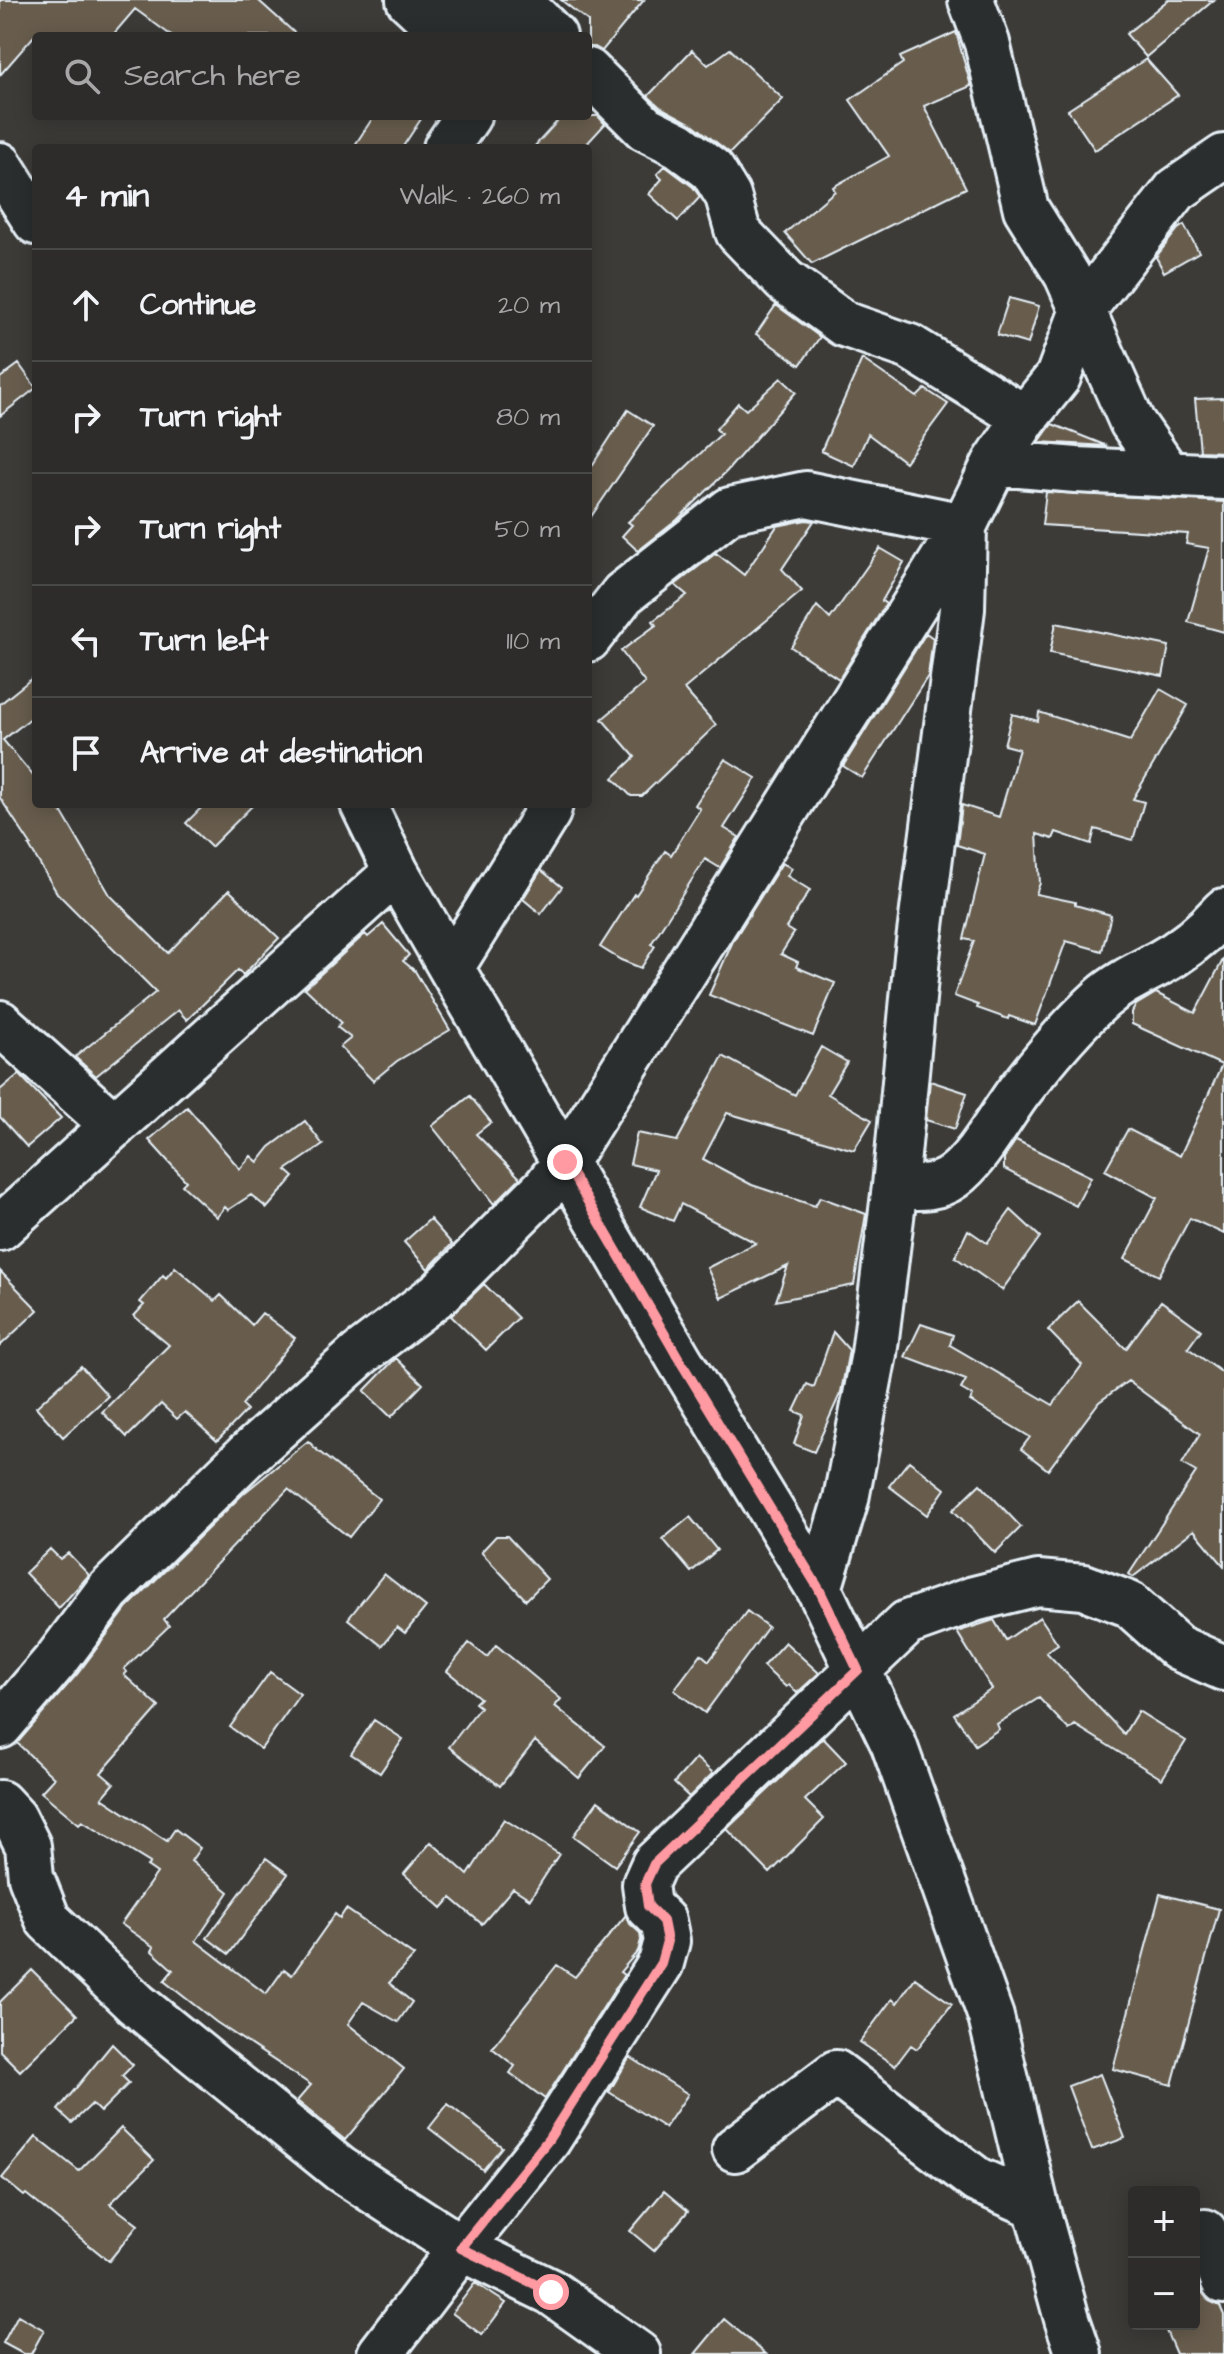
<!DOCTYPE html>
<html lang="en">
<head>
<meta charset="utf-8">
<style>
	body { margin:0; font-family:"Architects Daughter",sans-serif; background:#393836; color:#f1f3f6 }
	.controls { position:absolute; right:24px; bottom:24px; display:grid; overflow:hidden; border-radius:8px; box-shadow:0 4px 20px #0003 }
	.controls button { width:72px; height:72px; display:grid; place-items:center; padding:0; border:0; border-bottom:2px solid #484847; background:#2d2c2a; color:#f1f3f6; font:40px sans-serif }
	.stop { position:absolute; width:24px; height:24px; margin:-18px; border:6px solid #ff9aa2; border-radius:50%; background:#fff }
	.stop.end { background:#ff9aa2; border-color:#fff; box-shadow:0 2px 8px #0008 }
	.list { margin:0; padding:0; list-style:none }
	h2 { display:flex; justify-content:space-between; align-items:center; height:104px; margin:0; padding:0 32px; font-size:34px }
	h2 small { font-size:26px; font-weight:400; color:#a7a7a8 }
	.list li { display:grid; grid-template-columns:52px 1fr auto; gap:24px; align-items:center; box-sizing:border-box; height:112px; padding:0 32px; border-top:2px solid #484847 }
	.list b { display:block; font-size:30px; white-space:nowrap }
	.list em { font-size:26px; font-style:normal; color:#a7a7a8 }
	.icon { flex:none; width:44px; height:44px; fill:none; stroke:currentColor; stroke-width:2; stroke-linecap:round; stroke-linejoin:round }
	.map { position:relative; flex:none; width:1224px; height:2354px; overflow:hidden }
	.search { position:absolute; background:#2d2c2a; box-shadow:0 4px 20px #0003; left:32px; top:32px; width:560px; height:88px; display:flex; align-items:center; gap:20px; box-sizing:border-box; padding:0 28px; border-radius:8px; color:#a7a7a8; font-size:30px }
	.panel { position:absolute; background:#2d2c2a; box-shadow:0 4px 20px #0003; left:32px; top:144px; width:560px; height:664px; border-radius:8px }
	.map>svg:first-child { display:block }
	.building { fill:#675d4e; stroke:#e8f1f8; stroke-width:2 }
	.lines { fill:none; stroke-linecap:round; stroke-linejoin:round }
	.minor-casing { stroke:#e8f1f8; stroke-width:50 }
	.minor { stroke:#2a2d2e; stroke-width:44 }
	.route { stroke:#ff9aa2; stroke-width:10 }
</style>
</head>
<body>
<div class="map">
<svg width="1224" height="2354" viewBox="0 0 1224 2354">
	<rect width="100%" height="100%" fill="#3c3b38"/>
	<filter id="ink" filterUnits="userSpaceOnUse"><feTurbulence type="fractalNoise" baseFrequency=".0125" numOctaves="2"/><feDisplacementMap in="SourceGraphic" scale="16" xChannelSelector="R" yChannelSelector="G"/><feConvolveMatrix kernelMatrix="1 2 1 2 8 2 1 2 1" color-interpolation-filters="sRGB"/></filter>
	<g filter="url(#ink)">
		<!-- building -->
		<path class="building" d="M 0,0 L 258,0 L 298,36 L 172,36 L 135,9 L 112,36 L 34,36 L 0,75 Z
			M 561,0 L 644,0 L 602,51 L 595,47 L 588,47 L 588,21 Z
			M 1168,0 L 1214,0 L 1146,57 L 1126,34 Z
			M 956,32 L 971,86 L 924,106 L 966,188 L 812,264 L 785,233 L 835,191 L 833,187 L 889,156 L 850,100 L 903,63 L 900,57 Z
			M 730,49 L 783,99 L 730,153 L 694,125 L 660,107 L 648,96 L 692,50 L 708,65 Z
			M 1146,59 L 1178,95 L 1095,150 L 1068,110 Z
			M 374,116 L 423,116 L 402,148 L 353,148 Z
			M 562,116 L 598,116 L 605,124 L 583,148 L 533,148 Z
			M 665,166 L 693,187 L 700,197 L 678,221 L 649,194 L 662,179 L 657,174 Z
			M 1184,225 L 1199,252 L 1164,272 L 1156,257 L 1178,229 Z
			M 1009,298 L 1039,306 L 1028,344 L 997,335 Z
			M 776,305 L 820,337 L 800,365 L 756,334 Z
			M 862,359 L 917,397 L 925,389 L 948,404 L 905,462 L 868,434 L 854,466 L 821,451 Z
			M 19,364 L 36,388 L 0,416 L 0,378 Z
			M 781,378 L 796,392 L 727,471 L 677,520 L 638,551 L 622,536 L 632,525 L 628,522 L 721,434 L 716,429 L 738,403 L 746,410 Z
			M 1224,398 L 1224,452 L 1200,451 L 1195,399 Z
			M 628,410 L 653,426 L 588,521 L 588,472 Z
			M 1052,424 L 1107,446 L 1039,442 Z
			M 1046,492 L 1224,502 L 1224,632 L 1188,622 L 1209,548 L 1186,544 L 1188,534 L 1042,525 Z
			M 806,520 L 814,521 L 782,569 L 802,591 L 684,689 L 716,725 L 642,796 L 631,796 L 613,778 L 635,757 L 602,719 L 645,683 L 621,651 L 656,625 L 653,621 L 687,595 L 675,585 L 716,553 L 744,575 L 777,526 Z
			M 880,548 L 904,562 L 882,601 L 886,604 L 839,679 L 791,647 L 817,606 L 830,619 Z
			M 1056,623 L 1169,646 L 1163,676 L 1050,653 Z
			M 926,633 L 933,638 L 928,676 L 862,778 L 843,766 Z
			M 36,675 L 36,714 L 3,740 L 36,779 L 36,804 L 57,804 L 110,895 L 168,953 L 229,890 L 279,938 L 243,975 L 238,970 L 187,1020 L 178,1010 L 96,1076 L 75,1057 L 156,992 L 57,893 L 29,846 L 31,845 L 0,798 L 0,704 Z
			M 1160,689 L 1188,705 L 1133,799 L 1144,802 L 1133,840 L 1095,829 L 1091,844 L 1056,832 L 1053,839 L 1037,834 L 1040,883 L 1036,894 L 1075,902 L 1075,905 L 1111,915 L 1102,951 L 1066,941 L 1035,1025 L 1009,1016 L 1008,1019 L 977,1008 L 978,1005 L 954,996 L 974,941 L 964,939 L 985,854 L 957,845 L 962,805 L 999,817 L 1019,749 L 1004,745 L 1012,714 L 1038,721 L 1039,712 L 1130,741 Z
			M 725,759 L 756,778 L 724,828 L 739,837 L 720,868 L 705,859 L 651,944 L 655,946 L 641,968 L 621,960 L 600,947 L 634,894 L 636,895 L 665,851 L 671,855 L 700,809 L 695,805 Z
			M 205,804 L 254,804 L 211,847 L 186,823 Z
			M 782,863 L 792,868 L 787,876 L 810,890 L 786,928 L 794,933 L 781,954 L 798,962 L 796,967 L 835,983 L 813,1036 L 709,995 L 733,941 Z
			M 541,870 L 562,887 L 541,914 L 523,899 Z
			M 383,924 L 409,955 L 403,961 L 415,971 L 450,1030 L 397,1061 L 373,1081 L 340,1047 L 351,1038 L 337,1027 L 341,1022 L 305,988 L 365,934 L 368,937 Z
			M 1224,958 L 1224,1234 L 1190,1218 L 1159,1276 L 1125,1259 L 1157,1198 L 1105,1170 L 1128,1129 L 1180,1156 L 1222,1065 L 1132,1024 L 1132,1012 L 1136,1005 L 1156,993 L 1195,1013 Z
			M 821,1047 L 847,1062 L 828,1094 L 872,1120 L 854,1150 L 727,1113 L 703,1159 L 752,1185 L 815,1206 L 820,1197 L 866,1214 L 854,1285 L 776,1301 L 788,1266 L 721,1298 L 707,1268 L 756,1243 L 681,1204 L 673,1221 L 640,1207 L 656,1170 L 630,1164 L 637,1133 L 677,1141 L 723,1056 L 795,1095 Z
			M 19,1074 L 61,1118 L 27,1147 L 0,1117 L 0,1090 Z
			M 930,1081 L 967,1093 L 955,1129 L 926,1120 Z
			M 470,1096 L 491,1122 L 476,1134 L 520,1178 L 494,1204 L 432,1126 Z
			M 187,1107 L 240,1169 L 251,1156 L 258,1162 L 270,1147 L 305,1121 L 323,1145 L 286,1170 L 294,1177 L 267,1208 L 251,1195 L 228,1210 L 225,1207 L 217,1217 L 182,1185 L 186,1181 L 149,1140 Z
			M 1016,1140 L 1091,1177 L 1076,1206 L 1004,1169 L 1004,1158 Z
			M 1011,1210 L 1040,1237 L 1002,1290 L 955,1257 L 968,1230 L 987,1243 Z
			M 430,1219 L 452,1244 L 428,1269 L 404,1242 Z
			M 175,1267 L 215,1301 L 221,1295 L 252,1325 L 262,1313 L 295,1338 L 242,1405 L 247,1410 L 217,1441 L 185,1412 L 177,1419 L 161,1404 L 127,1437 L 102,1412 L 169,1345 L 134,1316 L 144,1305 L 140,1302 L 163,1275 L 166,1278 Z
			M 0,1271 L 38,1310 L 0,1346 Z
			M 484,1284 L 518,1318 L 486,1350 L 451,1316 Z
			M 1078,1301 L 1126,1349 L 1161,1301 L 1201,1330 L 1188,1348 L 1224,1374 L 1224,1566 L 1194,1530 L 1133,1577 L 1129,1574 L 1196,1472 L 1182,1464 L 1200,1434 L 1128,1381 L 1099,1402 L 1048,1470 L 1021,1449 L 1030,1437 L 970,1401 L 973,1396 L 961,1389 L 966,1380 L 905,1357 L 921,1324 L 953,1335 L 950,1345 L 1053,1405 L 1082,1365 L 1048,1330 Z
			M 833,1332 L 849,1350 L 841,1392 L 814,1452 L 794,1444 L 804,1415 L 794,1411 L 807,1384 L 814,1387 Z
			M 396,1358 L 423,1384 L 391,1417 L 364,1391 Z
			M 81,1366 L 108,1396 L 63,1437 L 36,1407 Z
			M 308,1441 L 318,1451 L 379,1499 L 349,1537 L 288,1489 L 164,1619 L 169,1626 L 124,1669 L 127,1672 L 124,1675 L 159,1707 L 101,1773 L 114,1784 L 102,1798 L 167,1841 L 175,1829 L 200,1848 L 191,1861 L 229,1892 L 196,1941 L 266,1994 L 284,1969 L 292,1975 L 335,1914 L 340,1918 L 346,1909 L 414,1956 L 389,1983 L 412,2002 L 398,2022 L 363,2002 L 348,2024 L 404,2069 L 345,2140 L 297,2101 L 311,2085 L 216,2022 L 164,1981 L 173,1970 L 152,1951 L 154,1947 L 121,1924 L 157,1873 L 147,1866 L 150,1863 L 82,1821 L 79,1824 L 41,1792 L 54,1778 L 17,1743 L 78,1673 L 127,1608 L 244,1493 Z
			M 909,1461 L 945,1489 L 927,1515 L 889,1486 Z
			M 980,1484 L 1021,1527 L 995,1553 L 953,1510 Z
			M 690,1517 L 717,1550 L 691,1572 L 663,1539 Z
			M 496,1536 L 507,1536 L 547,1579 L 526,1600 L 481,1552 Z
			M 50,1549 L 60,1559 L 68,1553 L 89,1575 L 59,1608 L 25,1573 Z
			M 384,1574 L 426,1607 L 405,1633 L 397,1627 L 382,1646 L 348,1619 Z
			M 747,1611 L 768,1627 L 705,1713 L 674,1690 L 701,1654 L 709,1661 Z
			M 1040,1617 L 1058,1644 L 1046,1652 L 1124,1734 L 1138,1711 L 1186,1741 L 1162,1779 L 1075,1725 L 1069,1730 L 1039,1698 L 997,1724 L 999,1729 L 975,1745 L 954,1714 L 992,1689 L 957,1632 L 994,1620 L 1006,1640 Z
			M 785,1642 L 819,1673 L 797,1693 L 789,1685 L 786,1687 L 763,1666 Z
			M 469,1643 L 487,1657 L 496,1645 L 561,1699 L 555,1706 L 605,1746 L 579,1778 L 535,1741 L 500,1786 L 449,1747 L 480,1707 L 475,1703 L 480,1698 L 447,1671 Z
			M 270,1672 L 300,1694 L 261,1749 L 230,1727 Z
			M 374,1720 L 403,1739 L 380,1773 L 351,1754 Z
			M 823,1738 L 846,1762 L 805,1800 L 824,1819 L 770,1873 L 727,1829 Z
			M 696,1758 L 713,1773 L 689,1797 L 674,1783 Z
			M 598,1801 L 640,1832 L 615,1866 L 573,1836 Z
			M 504,1819 L 559,1854 L 530,1899 L 513,1888 L 482,1924 L 451,1898 L 442,1908 L 404,1874 L 431,1842 L 468,1875 Z
			M 266,1858 L 288,1874 L 229,1954 L 207,1938 Z
			M 1160,1894 L 1219,1909 L 1172,2085 L 1113,2069 Z
			M 626,1915 L 630,1924 L 640,1933 L 641,1940 L 638,1951 L 620,1972 L 624,1975 L 545,2099 L 510,2073 L 515,2066 L 492,2048 L 557,1965 L 575,1977 Z
			M 32,1970 L 77,2015 L 20,2071 L 0,2051 L 0,2002 Z
			M 915,1978 L 952,2004 L 917,2049 L 911,2045 L 895,2066 L 860,2042 L 892,1999 L 897,2003 Z
			M 112,2044 L 133,2065 L 122,2076 L 129,2083 L 100,2112 L 92,2104 L 72,2123 L 58,2110 Z
			M 630,2057 L 688,2094 L 665,2128 L 609,2092 Z
			M 1100,2074 L 1125,2138 L 1092,2150 L 1068,2086 Z
			M 448,2104 L 502,2147 L 483,2170 L 429,2128 Z
			M 121,2128 L 154,2160 L 110,2204 L 138,2225 L 109,2261 L 26,2194 L 24,2196 L 2,2178 L 36,2137 L 79,2171 Z
			M 664,2191 L 688,2211 L 654,2251 L 630,2231 Z
			M 1194,2273 L 1201,2291 L 1209,2301 L 1220,2306 L 1224,2315 L 1224,2354 L 1176,2354 L 1163,2324 L 1194,2324 Z
			M 475,2283 L 506,2303 L 482,2335 L 452,2313 Z
			M 18,2315 L 44,2330 L 31,2354 L 23,2354 L 3,2343 Z
			M 724,2319 L 766,2354 L 695,2354 Z"/>
		<g class="lines">
			<defs>
				<path id="minor" d="M 409,0 L 423,13 L 442,19 L 496,14 L 536,18 L 554,36
					M 971,0 L 987,43 L 1026,209 L 1067,275 L 1132,422 L 1168,474
					M 588,71 L 645,128 L 679,145 L 712,170 L 728,196 L 738,232 L 785,281 L 844,324 L 910,347 L 1025,418
					M 446,148 L 468,116
					M 0,165 L 36,222
					M 995,463 L 1076,470 L 1224,477
					M 588,639 L 623,594 L 730,510 L 806,494 L 964,526 L 962,609 L 917,957 L 895,1186 L 874,1354 L 846,1499 L 819,1589
					M 363,804 L 396,872 L 451,968 L 679,1359 L 819,1589 L 894,1745 L 991,2017 L 1036,2206 L 1067,2319 L 1079,2354
					M 451,968 L 548,812 L 550,804
					M 0,1023 L 114,1126
					M 895,1186 C 916,1187 935,1190 953,1177 C 978,1159 1001,1115 1020,1090 C 1044,1059 1071,1026 1101,999 C 1118,984 1137,975 1158,964 C 1182,951 1205,932 1224,911
					M 0,1228 L 396,872
					M 0,1726 L 58,1658 L 108,1591 L 246,1456 L 360,1354 L 441,1292 L 546,1187 L 565,1162 L 964,526 L 995,463 L 1025,418 L 1058,377 L 1083,310 L 1176,190 L 1224,157
					M 0,1803 L 14,1818 L 28,1846 L 31,1877 L 48,1920 L 136,2004 L 340,2169 L 461,2248 L 551,2292 L 638,2354
					M 735,2149 L 836,2073 L 977,2180 L 1036,2206
					M 1205,2232 L 1224,2281
					M 380,2354 L 461,2248 L 548,2140 L 661,1963 L 667,1941 L 663,1921 L 648,1906 L 645,1884 L 654,1864 L 907,1623 L 974,1599 L 1038,1583 L 1084,1587 L 1129,1604 L 1178,1648 L 1224,1668"/>
			</defs>
			<!-- minor casing -->
			<use href="#minor" class="minor-casing"/>
			<!-- minor -->
			<use href="#minor" class="minor"/>
		</g>
	</g>
	<g class="lines" filter="url(#ink)">
		<!-- route -->
		<path class="route" d="M 551,2292 L 461,2248 L 548,2140 L 661,1963 L 667,1941 L 663,1921 L 648,1906 L 645,1884 L 654,1864 L 858,1670 L 819,1589 L 679,1359 L 565,1162"/>
	</g>
</svg>
<div class="controls">
<button>+</button>
<button>−</button>
</div>
<div class="stop" style="left:551px;top:2292px"></div>
<div class="stop end" style="left:565px;top:1162px"></div>
<div class="search"><svg class="icon" aria-label="search" viewBox="0 0 24 24"><circle cx="10" cy="10" r="6"/><path d="M15 15l6 6"/></svg>Search here</div>
<section class="panel">
<h2>4 min<small>Walk · 260 m</small></h2>
<ul class="list">
<li><svg class="icon" aria-label="ahead" viewBox="0 0 24 24"><path d="M12 20V5M6 11l6-6 6 6"/></svg><div><b>Continue</b></div><em>20 m</em></li>
<li><svg class="icon" aria-label="right" viewBox="0 0 24 24"><path d="M7 20v-9h11M14 6l5 5-5 5"/></svg><div><b>Turn right</b></div><em>80 m</em></li>
<li><svg class="icon" aria-label="right" viewBox="0 0 24 24"><path d="M7 20v-9h11M14 6l5 5-5 5"/></svg><div><b>Turn right</b></div><em>50 m</em></li>
<li><svg class="icon" aria-label="left" viewBox="0 0 24 24"><path d="M17 20v-9H6M10 6l-5 5 5 5"/></svg><div><b>Turn left</b></div><em>110 m</em></li>
<li><svg class="icon" aria-label="arrive" viewBox="0 0 24 24"><path d="M6 21V4h12l-3 4 3 4H6"/></svg><div><b>Arrive at destination</b></div></li>
</ul>
</section>
</div>
</body>
</html>
